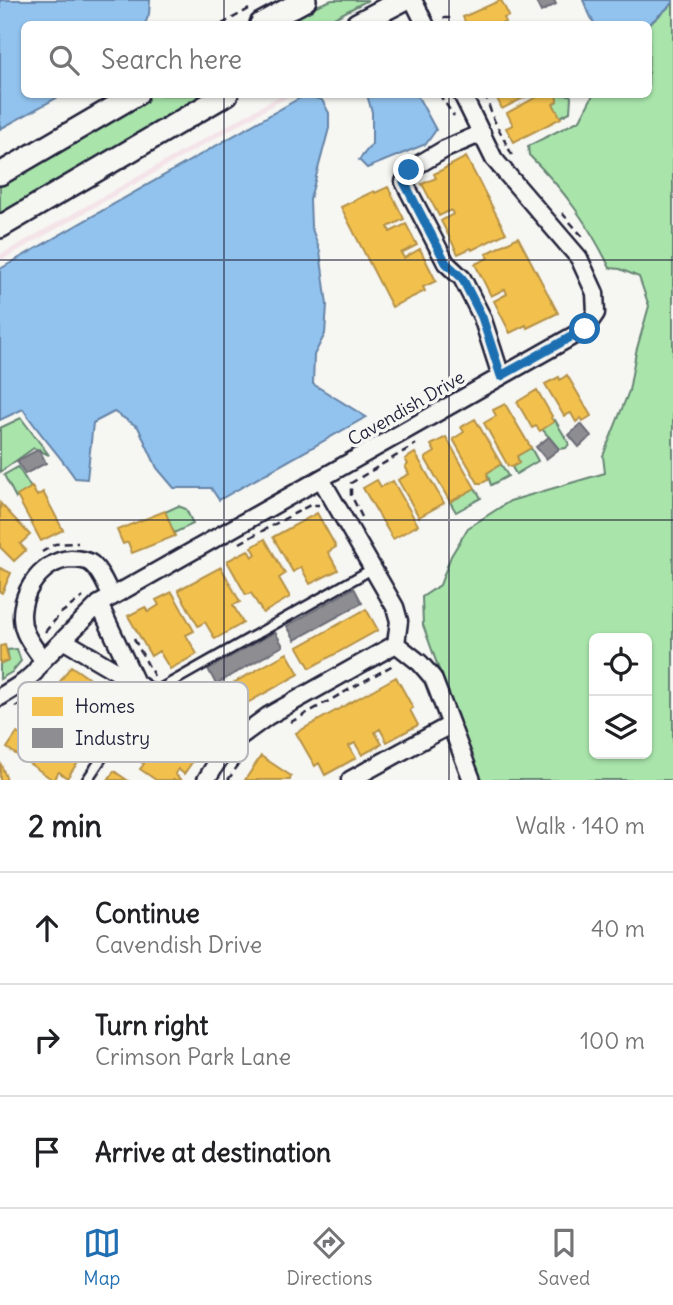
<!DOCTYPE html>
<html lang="en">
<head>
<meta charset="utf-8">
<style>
	body { margin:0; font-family:Delius,sans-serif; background:#f2f2f2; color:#202124 }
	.controls { position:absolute; right:21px; bottom:21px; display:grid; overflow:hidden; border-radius:10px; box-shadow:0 2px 5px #0004 }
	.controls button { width:63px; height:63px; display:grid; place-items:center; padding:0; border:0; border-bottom:2px solid #e0e0e0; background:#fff; color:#202124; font:35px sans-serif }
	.stop { position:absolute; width:21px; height:21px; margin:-16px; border:5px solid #1f6fb2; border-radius:50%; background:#fff }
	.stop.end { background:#1f6fb2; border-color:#fff; box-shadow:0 2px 7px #0008 }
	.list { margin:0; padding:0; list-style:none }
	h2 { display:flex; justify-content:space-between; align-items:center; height:91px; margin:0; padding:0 28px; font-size:30px }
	h2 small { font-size:23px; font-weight:400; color:#757577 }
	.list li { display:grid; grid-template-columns:46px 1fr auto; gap:21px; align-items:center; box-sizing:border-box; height:112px; padding:0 28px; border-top:2px solid #e0e0e0 }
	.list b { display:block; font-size:26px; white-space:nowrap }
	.list p { margin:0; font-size:23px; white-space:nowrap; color:#757577 }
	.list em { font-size:23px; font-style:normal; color:#757577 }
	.icon { flex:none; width:38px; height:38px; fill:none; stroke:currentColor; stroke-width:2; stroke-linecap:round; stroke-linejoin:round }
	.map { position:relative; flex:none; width:673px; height:780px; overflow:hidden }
	.search { position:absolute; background:#fff; box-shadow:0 2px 5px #0004; left:21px; right:21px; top:21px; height:77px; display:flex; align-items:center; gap:18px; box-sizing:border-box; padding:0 24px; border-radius:10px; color:#757577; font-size:26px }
	.sheet { height:427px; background:#fff }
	nav { display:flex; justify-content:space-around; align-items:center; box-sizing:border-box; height:98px; border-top:2px solid #e0e0e0; background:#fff; font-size:19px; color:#757577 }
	nav a { display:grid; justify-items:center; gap:4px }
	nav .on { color:#1f6fb2 }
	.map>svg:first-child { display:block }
	.built { fill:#f4e4e9 }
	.green { fill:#a9e5ab; stroke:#668473; stroke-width:2; fill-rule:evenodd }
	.water { fill:#92c3ee; stroke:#6583a6; stroke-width:2 }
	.homes { fill:#f2c14e; stroke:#b49148; stroke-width:2 }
	.industry { fill:#8d8d92; stroke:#6d6d78; stroke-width:2 }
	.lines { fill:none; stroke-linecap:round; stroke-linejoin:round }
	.lane-casing { stroke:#22223b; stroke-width:13 }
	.street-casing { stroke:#22223b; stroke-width:21 }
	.secondary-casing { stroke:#22223b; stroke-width:26 }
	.path { stroke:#22223b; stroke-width:2.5; stroke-dasharray:7 5; stroke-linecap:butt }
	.lane { stroke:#f6f6f2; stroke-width:8 }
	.street { stroke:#f6f6f2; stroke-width:16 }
	.secondary { stroke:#f6f6f2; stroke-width:21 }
	.route { stroke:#1f6fb2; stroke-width:9 }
	.grid { fill:none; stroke:#22223b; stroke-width:2; stroke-opacity:0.55 }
	.labels { text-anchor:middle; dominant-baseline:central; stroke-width:7; stroke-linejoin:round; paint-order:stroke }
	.street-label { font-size:18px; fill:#22223b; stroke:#f6f6f2 }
	.key { fill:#f6f6f2; stroke:#b6b6bb; stroke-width:2 }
	.key-label { font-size:19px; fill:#22223b }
</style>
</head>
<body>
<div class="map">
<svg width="673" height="780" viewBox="0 0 673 780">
	<rect width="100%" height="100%" fill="#f6f6f2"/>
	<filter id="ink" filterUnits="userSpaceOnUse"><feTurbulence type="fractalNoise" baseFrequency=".0143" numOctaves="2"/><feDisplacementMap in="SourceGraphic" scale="14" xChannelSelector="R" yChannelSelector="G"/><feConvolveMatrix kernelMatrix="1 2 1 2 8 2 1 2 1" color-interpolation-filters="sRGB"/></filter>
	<g filter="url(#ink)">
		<!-- built -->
		<path class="built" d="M 281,95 L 291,95 L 0,261 L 0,255 Z"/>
		<!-- green -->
		<path class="green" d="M 332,0 L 368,0 L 323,24 L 276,24 L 300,12 Z
			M 673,3 L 673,780 L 479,780 L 423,625 L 422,597 L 440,585 L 451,556 L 468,528 L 510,501 L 605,473 L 603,456 L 629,391 L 636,352 L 649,306 L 639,277 L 620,269 L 610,268 C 588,223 564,190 529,155 L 528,146 L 580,120 L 593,95 L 648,94 L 649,25 ZM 594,638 L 647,638 L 647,754 L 594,754 Z
			M 150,95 L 207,95 L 0,218 L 0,183 Z
			M 556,95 L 570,95 L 571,97 L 570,112 L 560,117 L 553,104 L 557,101 Z
			M 21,418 L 49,455 L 34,448 L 0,472 L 0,428 Z
			M 555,420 L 569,444 L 566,448 L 559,449 L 542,429 Z
			M 531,448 L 538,461 L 516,474 L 512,467 L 519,463 L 517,456 Z
			M 501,464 L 508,476 L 491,485 L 487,473 Z
			M 18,467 L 31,488 L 16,498 L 4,475 Z
			M 475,488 L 481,498 L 456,512 L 450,502 Z
			M 178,506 L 186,509 L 193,524 L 174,533 L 165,512 Z
			M 17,649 L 21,661 L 12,672 L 0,679 L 0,663 L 9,661 L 7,650 Z"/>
		<!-- water -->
		<path class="water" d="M 0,0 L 150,0 L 149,14 L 145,24 L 24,24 L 24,94 L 62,95 L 0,129 Z
			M 583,0 L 673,0 L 673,3 L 648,25 L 594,24 Z
			M 305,95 L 322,100 L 329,113 L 329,128 L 310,199 L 311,226 L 320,251 L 327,305 L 325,334 L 314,355 L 313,384 L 366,417 L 219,500 L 211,488 L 174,488 L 157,468 L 138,427 L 114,412 L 93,423 L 87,479 L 75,478 C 59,454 39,434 23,409 L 0,420 L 0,269 Z
			M 367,95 L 417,95 L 436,130 L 426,144 L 367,168 L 359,160 L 372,144 L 372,112 Z"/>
		<!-- homes -->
		<path class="homes" d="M 501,0 L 509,16 L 504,18 L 506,22 L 501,24 L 466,24 L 463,17 Z
			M 495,94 L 531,94 L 502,109 Z
			M 542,94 L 556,94 L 557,101 L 553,104 L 561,118 L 514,142 L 506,128 L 513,125 L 507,113 Z
			M 466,157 L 506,233 L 472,250 L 471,248 L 458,254 L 441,221 L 453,214 L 451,210 L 439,216 L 422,184 L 436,178 L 434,174 Z
			M 388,187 L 404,219 L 388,227 L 390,232 L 406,224 L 417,245 L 401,253 L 404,258 L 420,249 L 436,281 L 423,287 L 425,291 L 392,307 L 341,207 L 374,191 L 375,193 Z
			M 518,237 L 558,313 L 527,328 L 526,325 L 510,333 L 494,301 L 507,294 L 505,289 L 491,296 L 475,264 L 488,258 L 486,254 Z
			M 567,375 L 591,416 L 583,421 L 581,418 L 576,422 L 571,413 L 564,416 L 545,384 L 559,377 L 560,380 Z
			M 537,390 L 552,416 L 551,418 L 554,422 L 540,431 L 536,426 L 532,428 L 517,402 Z
			M 505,404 L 531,448 L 517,456 L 519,463 L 512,467 L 508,466 L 484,423 L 496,416 L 493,410 Z
			M 475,419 L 501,464 L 487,473 L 488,480 L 482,483 L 478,483 L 453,439 L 464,432 L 461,427 Z
			M 446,437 L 475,488 L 450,502 L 425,458 L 435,452 L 431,445 Z
			M 415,453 L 444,503 L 419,517 L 398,480 L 409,474 L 405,466 L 408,464 L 405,459 Z
			M 377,480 L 381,487 L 393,481 L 418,525 L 393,539 L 363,488 Z
			M 32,487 L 37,496 L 43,492 L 63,530 L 41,541 L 17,496 Z
			M 0,503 L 30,535 L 20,544 L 26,550 L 14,561 L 0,547 Z
			M 165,511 L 175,536 L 132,553 L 128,542 L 123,544 L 117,530 Z
			M 317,513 L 336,547 L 328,552 L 338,570 L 310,584 L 301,567 L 293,572 L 273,537 Z
			M 265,539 L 285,574 L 279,578 L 290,597 L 263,613 L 251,593 L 246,595 L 227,561 L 248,550 L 252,557 L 256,554 L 252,547 Z
			M 221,567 L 240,602 L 233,605 L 243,623 L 215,639 L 205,622 L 198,626 L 178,590 Z
			M 0,568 L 11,573 L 2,593 L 0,592 Z
			M 172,592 L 194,631 L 186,635 L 197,654 L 170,669 L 159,651 L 151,656 L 128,616 L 145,607 L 148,612 L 159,605 L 156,600 Z
			M 366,609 L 378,630 L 310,668 L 298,647 Z
			M 5,645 L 9,661 L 0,663 L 0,646 Z
			M 287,653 L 299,674 L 231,712 L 219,691 Z
			M 71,666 L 104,689 L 99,696 L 115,707 L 97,733 L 82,723 L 77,730 L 43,707 L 54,691 L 57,693 L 62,685 L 59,683 Z
			M 396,677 L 413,708 L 410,710 L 418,725 L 387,742 L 380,729 L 375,732 L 382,744 L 362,755 L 355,743 L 349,746 L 356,758 L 325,775 L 319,763 L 315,766 L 296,733 Z
			M 35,708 L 81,739 L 76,746 L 85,752 L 67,778 L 59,772 L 53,780 L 7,748 L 17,733 L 22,736 L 29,726 L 24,723 Z
			M 143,726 L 161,739 L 165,733 L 197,755 L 184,774 L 178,769 L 175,774 L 181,780 L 156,780 L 140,769 L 144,764 L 125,751 Z
			M 261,756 L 291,776 L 290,780 L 245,780 Z
			M 0,762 L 7,780 L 0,780 Z
			M 114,771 L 127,780 L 108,780 Z"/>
		<!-- industry -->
		<path class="industry" d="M 535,0 L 554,0 L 556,4 L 541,12 Z
			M 581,424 L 591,436 L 579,447 L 569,435 Z
			M 549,437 L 559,449 L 546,459 L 536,447 Z
			M 39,449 L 46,463 L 25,474 L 17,461 Z
			M 354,588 L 362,603 L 295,640 L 287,626 Z
			M 275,632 L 283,646 L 216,684 L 208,669 Z"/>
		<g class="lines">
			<defs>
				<path id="lane" d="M 151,694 L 372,569
					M 87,780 L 147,691"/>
				<path id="street" d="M 413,0 L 425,24
					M 482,133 L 445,149 L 409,170 L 404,182 L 446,263 L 462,278 L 482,317 L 501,376
					M 99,604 L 136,683 L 227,746
					M 63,640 L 136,683
					M 396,644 L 420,663 L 433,678 L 472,780
					M 43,660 C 37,651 29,642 25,632 C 13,602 39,560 71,559 C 78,559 87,560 92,564 C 102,573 106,586 112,597
					M 0,697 L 24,682 L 35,672 L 43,660 L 99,604 L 585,329 L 596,313 L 595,293 L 579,258 L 494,159 L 462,94
					M 206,780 L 227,746 L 268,716 L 396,644 L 399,621 L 395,607 L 321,479
					M 350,780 L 450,725"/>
				<path id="secondary" d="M 261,24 L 305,0
					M 357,24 L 403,0
					M 0,174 L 137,94
					M 0,227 L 227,94"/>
			</defs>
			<!-- lane casing -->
			<use href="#lane" class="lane-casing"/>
			<!-- street casing -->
			<use href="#street" class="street-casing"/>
			<!-- secondary casing -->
			<use href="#secondary" class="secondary-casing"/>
			<!-- path -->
			<path class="path" d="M 443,18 L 449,18 L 451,24
				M 222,24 L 249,9
				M 439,94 L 454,116
				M 485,94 L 493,118 L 512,155
				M 562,213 L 583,237
				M 362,517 L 351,495 L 351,483 L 416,444
				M 240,543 L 310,505 L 319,505
				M 42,552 L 55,544 L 78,543
				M 45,632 L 61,613 L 83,597
				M 134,639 L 154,676
				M 189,699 L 223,722 L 231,723
				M 15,707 L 31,698
				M 291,722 L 395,664
				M 228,780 L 248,751"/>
			<!-- lane -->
			<use href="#lane" class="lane"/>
			<!-- street -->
			<use href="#street" class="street"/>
			<!-- secondary -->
			<use href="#secondary" class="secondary"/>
		</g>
	</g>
	<g class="lines" filter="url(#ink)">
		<!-- route -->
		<path class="route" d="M 409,170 L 404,182 L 446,263 L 462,278 L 482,317 L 501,376 L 585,329"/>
	</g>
	<!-- grid -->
	<path class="grid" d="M 224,0 L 224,24M 449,0 L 449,24M 224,94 L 224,780M 449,94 L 449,780M 0,260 L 673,260M 0,520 L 673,520"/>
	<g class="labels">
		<!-- street labels -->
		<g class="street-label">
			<text transform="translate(406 408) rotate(-30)">Cavendish Drive</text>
		</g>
	</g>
	<!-- legend -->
	<rect x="18" y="682" width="230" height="80" rx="10" class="key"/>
	<rect x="32" y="697" width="31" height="19" fill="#f2c14e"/>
	<rect x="32" y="728" width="31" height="20" fill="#8d8d92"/>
	<g class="key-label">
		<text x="75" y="713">Homes</text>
		<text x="75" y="745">Industry</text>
	</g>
</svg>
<div class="controls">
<button><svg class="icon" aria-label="locate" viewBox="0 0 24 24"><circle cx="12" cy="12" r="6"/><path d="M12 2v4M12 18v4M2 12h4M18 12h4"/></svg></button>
<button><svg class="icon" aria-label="layers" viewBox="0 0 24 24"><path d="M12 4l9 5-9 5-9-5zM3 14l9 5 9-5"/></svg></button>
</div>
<div class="stop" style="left:585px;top:329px"></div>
<div class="stop end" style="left:409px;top:170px"></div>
<div class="search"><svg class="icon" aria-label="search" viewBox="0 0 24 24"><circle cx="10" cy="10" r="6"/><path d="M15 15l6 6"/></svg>Search here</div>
</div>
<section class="sheet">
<h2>2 min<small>Walk · 140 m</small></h2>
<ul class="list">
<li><svg class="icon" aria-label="ahead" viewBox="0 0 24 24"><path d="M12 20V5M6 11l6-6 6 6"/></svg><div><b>Continue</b><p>Cavendish Drive</p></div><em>40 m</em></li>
<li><svg class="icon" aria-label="right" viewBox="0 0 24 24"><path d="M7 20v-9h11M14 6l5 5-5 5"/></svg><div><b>Turn right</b><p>Crimson Park Lane</p></div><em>100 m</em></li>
<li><svg class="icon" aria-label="arrive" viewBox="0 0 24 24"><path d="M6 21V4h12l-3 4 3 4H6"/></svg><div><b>Arrive at destination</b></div></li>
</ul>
</section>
<nav>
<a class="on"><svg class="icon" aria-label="map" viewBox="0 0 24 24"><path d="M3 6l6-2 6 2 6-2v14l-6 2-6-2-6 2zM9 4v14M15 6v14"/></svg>Map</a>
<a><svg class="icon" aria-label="directions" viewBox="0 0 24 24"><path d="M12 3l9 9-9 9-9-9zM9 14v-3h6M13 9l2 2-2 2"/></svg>Directions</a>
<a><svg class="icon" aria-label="saved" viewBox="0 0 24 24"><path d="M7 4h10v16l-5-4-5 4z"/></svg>Saved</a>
</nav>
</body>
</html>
